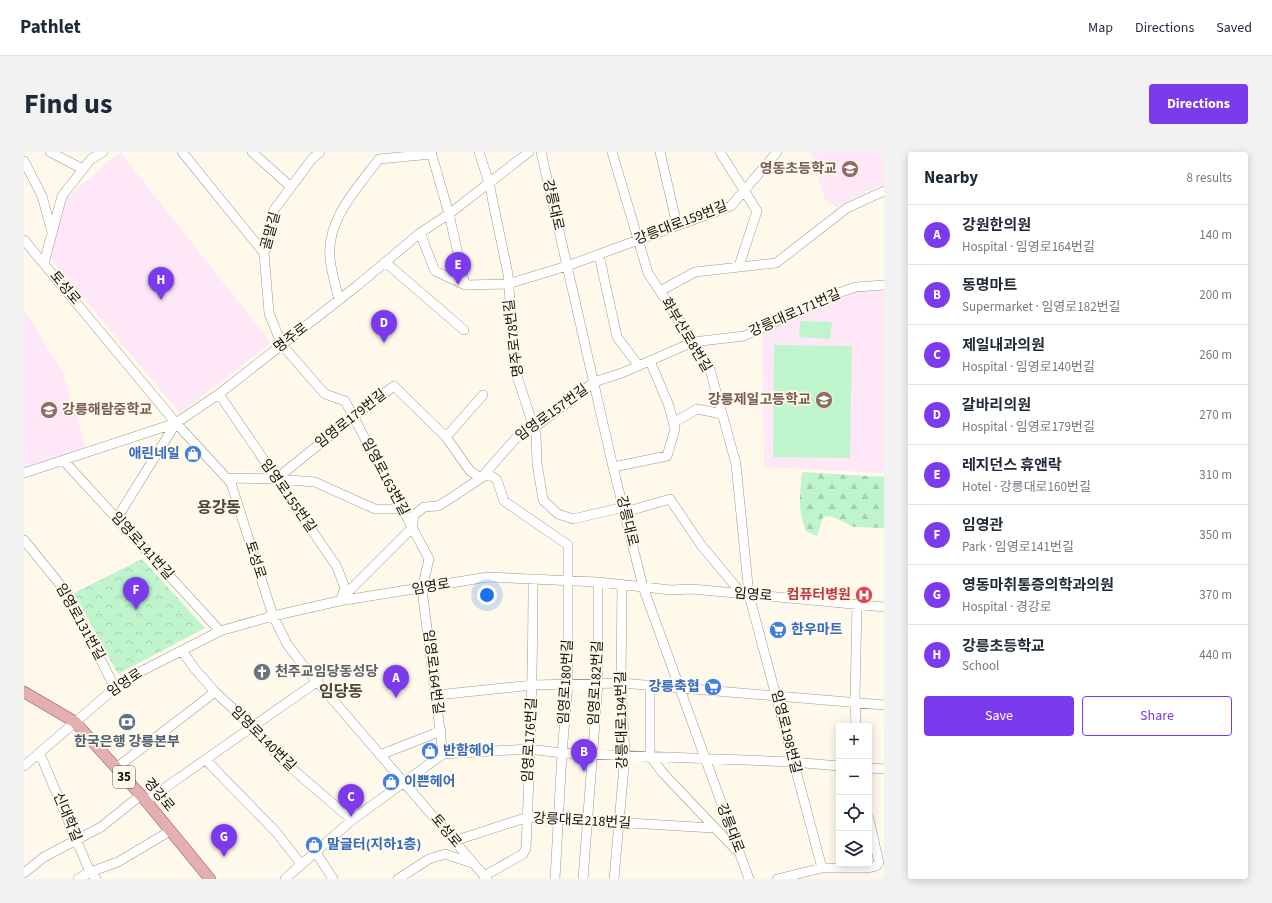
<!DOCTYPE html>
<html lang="en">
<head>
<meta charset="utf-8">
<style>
	body { margin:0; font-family:"Source Sans 3","Noto Sans KR",sans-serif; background:#f2f2f3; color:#1f2937 }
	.controls { position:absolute; right:12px; bottom:12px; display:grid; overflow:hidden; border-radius:4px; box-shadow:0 2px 10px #0003 }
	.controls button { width:36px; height:36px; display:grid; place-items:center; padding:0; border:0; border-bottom:1px solid #e0e1e3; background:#fff; color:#1f2937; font:20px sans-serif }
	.you { position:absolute; left:463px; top:443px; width:14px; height:14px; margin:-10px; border:3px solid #fff; border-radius:50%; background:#1a73e8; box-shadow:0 0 0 6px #1a73e833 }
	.badge { display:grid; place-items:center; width:26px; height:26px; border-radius:50%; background:#7c3aed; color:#fff; font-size:13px; font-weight:700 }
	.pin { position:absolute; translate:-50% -33px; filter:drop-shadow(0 1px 2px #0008) }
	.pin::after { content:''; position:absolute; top:21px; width:14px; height:12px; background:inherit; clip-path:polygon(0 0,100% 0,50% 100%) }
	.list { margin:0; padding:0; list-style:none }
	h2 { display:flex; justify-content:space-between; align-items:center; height:52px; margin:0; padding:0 16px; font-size:17px }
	h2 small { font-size:13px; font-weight:400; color:#747a83 }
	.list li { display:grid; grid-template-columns:26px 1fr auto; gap:12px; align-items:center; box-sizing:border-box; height:60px; padding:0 16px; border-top:1px solid #e0e1e3 }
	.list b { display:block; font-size:15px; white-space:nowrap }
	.list p { margin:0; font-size:13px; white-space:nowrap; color:#747a83 }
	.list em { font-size:13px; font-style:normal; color:#747a83 }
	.actions { display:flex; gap:8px; padding:12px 16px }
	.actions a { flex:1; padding:9px 0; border:1px solid #7c3aed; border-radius:4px; text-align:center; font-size:14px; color:#7c3aed }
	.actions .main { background:#7c3aed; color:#fff }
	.icon { flex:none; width:22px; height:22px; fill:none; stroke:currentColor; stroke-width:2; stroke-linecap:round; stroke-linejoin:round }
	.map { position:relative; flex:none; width:860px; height:727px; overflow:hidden; border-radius:4px }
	header { display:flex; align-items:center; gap:24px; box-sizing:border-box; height:56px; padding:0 20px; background:#fff; border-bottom:1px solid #e0e1e3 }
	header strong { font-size:19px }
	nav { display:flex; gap:22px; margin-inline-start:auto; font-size:14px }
	.intro { display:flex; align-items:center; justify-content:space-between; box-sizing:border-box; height:96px; padding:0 24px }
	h1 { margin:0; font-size:28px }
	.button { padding:10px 18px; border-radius:4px; background:#7c3aed; color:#fff; font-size:14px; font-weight:700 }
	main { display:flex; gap:24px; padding:0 24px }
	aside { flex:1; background:#fff; border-radius:4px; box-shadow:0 2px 10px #0003 }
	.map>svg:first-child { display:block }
	.education { fill:#fee8f7 }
	.forest { fill:url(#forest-firs) }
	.park { fill:url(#park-crowns) }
	.pitch { fill:#bff4cd }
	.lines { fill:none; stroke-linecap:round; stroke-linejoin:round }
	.minor-casing { stroke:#9f998a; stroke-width:10 }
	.major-casing { stroke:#8e5555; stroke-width:12 }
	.minor { stroke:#fff; stroke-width:9 }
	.major { stroke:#e3afb1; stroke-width:11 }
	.labels { text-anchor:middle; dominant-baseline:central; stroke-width:3.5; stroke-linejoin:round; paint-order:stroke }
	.shield { fill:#fff9ec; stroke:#5a574e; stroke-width:1 }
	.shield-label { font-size:13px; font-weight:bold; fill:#13110b }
	.education-label { font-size:14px; font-weight:bold; fill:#785e54; stroke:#fff9ec; text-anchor:end }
	.street-label { font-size:14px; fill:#13110b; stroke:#fff9ec }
	.shop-label { font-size:14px; font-weight:bold; fill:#366cbe; stroke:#fff9ec; text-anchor:start }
	.health-label { font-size:14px; font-weight:bold; fill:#be3a42; stroke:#fff9ec; text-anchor:end }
	.worship-label { font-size:14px; font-weight:bold; fill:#5b616d; stroke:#fff9ec; text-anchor:start }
	.service-label { font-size:14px; font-weight:bold; fill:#4e5e75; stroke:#fff9ec }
	.quarter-label { font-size:16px; font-weight:bold; fill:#4e483b; stroke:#fff9ec }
</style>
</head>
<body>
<header>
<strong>Pathlet</strong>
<nav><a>Map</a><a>Directions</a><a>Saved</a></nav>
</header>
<div class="intro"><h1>Find us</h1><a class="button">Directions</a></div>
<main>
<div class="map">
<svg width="860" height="727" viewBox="0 0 860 727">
	<defs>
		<pattern id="forest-firs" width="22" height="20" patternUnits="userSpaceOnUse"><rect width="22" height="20" fill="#bff4cd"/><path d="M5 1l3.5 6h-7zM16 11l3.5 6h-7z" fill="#a3d0af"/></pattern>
		<pattern id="park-crowns" width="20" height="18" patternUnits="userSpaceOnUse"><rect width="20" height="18" fill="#bff4cd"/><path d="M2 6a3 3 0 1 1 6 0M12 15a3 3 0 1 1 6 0" fill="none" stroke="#a3d0af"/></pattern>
	</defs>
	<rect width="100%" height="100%" fill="#fff9ec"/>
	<!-- education -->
	<path class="education" d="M 96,0 L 247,191 L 156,261 L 26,106 L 40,48 Z
		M 787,0 L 860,0 L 860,33 L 855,34 L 812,55 L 801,47 Z
		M 860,138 L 860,321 L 740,315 L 738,182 L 833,139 Z
		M 0,157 L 39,221 L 62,296 L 0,317 Z"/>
	<!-- forest -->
	<path class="forest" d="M 778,320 L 860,325 L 860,376 L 830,375 L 807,364 L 799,365 L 793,384 L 782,379 C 773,355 776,345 778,320 Z"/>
	<!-- park -->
	<path class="park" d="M 118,407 L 181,476 L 94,522 L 50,441 Z"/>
	<!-- pitch -->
	<path class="pitch" d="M 776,169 L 808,170 L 806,187 L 775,185 Z
		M 750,193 L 828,194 L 826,306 L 749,305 Z"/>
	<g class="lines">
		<defs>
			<path id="minor" d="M 26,0 L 59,17
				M 158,0 L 240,101
				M 228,0 L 267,35
				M 296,0 L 288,7 L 250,58 L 240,101 L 245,161 L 258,193 L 301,242 L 321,249 L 405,407 L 398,437 L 419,602
				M 407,0 L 425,62 L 441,133
				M 455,0 L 465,31 L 484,122 L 491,218 L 512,282 L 513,311 L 519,348 L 534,362 L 549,367 L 600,355
				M 517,0 L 589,315 L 619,435 L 725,727
				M 588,0 L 624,121 L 685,214 L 712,312 L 725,443 L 798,716
				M 636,0 L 653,73
				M 696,0 L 733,59 L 715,114
				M 0,9 L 18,44 L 28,80
				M 396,81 L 411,119 L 441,133 L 484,132 L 543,114 L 707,54 L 753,0
				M 0,88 L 152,271 L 207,331 L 249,464 L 263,492 L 278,512 L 463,727
				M 575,103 L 593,185 L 615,214
				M 361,110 L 440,178
				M 20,111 L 38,44 L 67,7 L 79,0
				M 636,139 L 671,120 L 752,111 L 823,56 L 860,39
				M 315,148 C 312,134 307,120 306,106 C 302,68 334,35 355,7 L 408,2
				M 195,242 L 313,415 L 321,436 L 317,447
				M 649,271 L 673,257 L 698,262
				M 422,285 L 459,243
				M 39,308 L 196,479
				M 589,315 L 643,304 L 651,277 L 645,254 L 626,209
				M 0,321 L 152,271 L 195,242 L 334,133 L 396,81 L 425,62 L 505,0
				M 203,326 L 252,327 L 291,330 L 351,357 L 377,357
				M 252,327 L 329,265 L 370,234 L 422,285 L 446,319 L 457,326 L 465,322 L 473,328 L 480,349 L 544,393 L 544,531 L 538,601 L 531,727
				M 601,360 L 646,347 L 677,393 L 718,442
				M 93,366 L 152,271
				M 0,388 L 43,441 L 91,536
				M 315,449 L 388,376 L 390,363 L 400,355 L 414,354 L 427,346 L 457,326 L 492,286 L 510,276 L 570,230 L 598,221 L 669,190 L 720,184 L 814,141 L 832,135 L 860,133
				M 158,499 L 171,517 L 191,540 L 228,574 L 258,608 L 328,668
				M 626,533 L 626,604 L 638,620 L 712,698
				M 413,543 L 509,533 L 597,531 L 860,553
				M 832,574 L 831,546 L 833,452
				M 16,602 L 66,720 L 72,727
				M 356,603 L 417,579
				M 182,608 L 252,680 L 277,712
				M 0,614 L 91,536 L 112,522 L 196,479 L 249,464 L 315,449 L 464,425 L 574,430 L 647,438 L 668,437 L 860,455
				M 92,616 L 191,540
				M 845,616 L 860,617
				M 122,649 L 294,529
				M 430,689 L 504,665 L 689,676
				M 291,699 L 309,727
				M 0,721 L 20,705 L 77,675 L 117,643
				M 460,724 L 499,702 L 502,696 C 506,607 509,517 509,428
				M 54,727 L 66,720 L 94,710 L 146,679
				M 261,727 L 328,668 L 419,602 L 505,597 L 538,601 L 769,610 L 815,614
				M 374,727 L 405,707 L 421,702 L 448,711
				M 559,727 L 574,531 L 574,430
				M 590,727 L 601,603 L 597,531 L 598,432
				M 753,727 L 798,716 L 844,716 L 852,714 L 855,711 L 845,667"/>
			<path id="major" d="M 0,540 L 51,570 L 122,649 L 186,727"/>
		</defs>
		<!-- minor casing -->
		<use href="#minor" class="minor-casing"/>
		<!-- major casing -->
		<use href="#major" class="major-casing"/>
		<!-- minor -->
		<use href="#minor" class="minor"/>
		<!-- major -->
		<use href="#major" class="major"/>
	</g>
	<!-- icons -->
	<defs>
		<symbol id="school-disc" viewBox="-11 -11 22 22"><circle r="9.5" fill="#8d6e63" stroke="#fff9ec"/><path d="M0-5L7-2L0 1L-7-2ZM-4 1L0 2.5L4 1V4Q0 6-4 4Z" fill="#fff"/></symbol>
		<symbol id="shop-disc" viewBox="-11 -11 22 22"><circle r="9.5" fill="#3f7fe0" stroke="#fff9ec"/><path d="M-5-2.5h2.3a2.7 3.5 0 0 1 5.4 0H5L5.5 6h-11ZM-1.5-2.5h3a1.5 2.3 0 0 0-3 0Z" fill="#fff"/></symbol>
		<symbol id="hospital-disc" viewBox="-11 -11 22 22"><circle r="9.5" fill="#e0444e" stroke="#fff9ec"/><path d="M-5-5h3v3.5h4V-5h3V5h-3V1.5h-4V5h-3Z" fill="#fff"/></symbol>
		<symbol id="supermarket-disc" viewBox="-11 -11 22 22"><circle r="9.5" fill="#3f7fe0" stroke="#fff9ec"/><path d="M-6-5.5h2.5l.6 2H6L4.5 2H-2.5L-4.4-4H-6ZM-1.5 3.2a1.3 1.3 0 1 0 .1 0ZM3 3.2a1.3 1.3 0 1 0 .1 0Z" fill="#fff"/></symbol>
		<symbol id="church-disc" viewBox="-11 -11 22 22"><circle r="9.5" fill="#6b7280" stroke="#fff9ec"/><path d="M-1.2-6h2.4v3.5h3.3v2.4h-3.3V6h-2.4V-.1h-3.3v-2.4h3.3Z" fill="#fff"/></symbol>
		<symbol id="bank-disc" viewBox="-11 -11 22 22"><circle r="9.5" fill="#5c6f8a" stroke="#fff9ec"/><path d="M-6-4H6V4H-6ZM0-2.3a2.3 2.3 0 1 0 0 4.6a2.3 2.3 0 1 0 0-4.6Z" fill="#fff"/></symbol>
	</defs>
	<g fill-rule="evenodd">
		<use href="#school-disc" x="816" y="7" width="20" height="20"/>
		<use href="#school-disc" x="790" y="238" width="20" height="20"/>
		<use href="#school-disc" x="15" y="248" width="20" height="20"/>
		<use href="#shop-disc" x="159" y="292" width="20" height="20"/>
		<use href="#hospital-disc" x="830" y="433" width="20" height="20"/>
		<use href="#supermarket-disc" x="744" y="468" width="20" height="20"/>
		<use href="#church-disc" x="228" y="510" width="20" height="20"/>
		<use href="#supermarket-disc" x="679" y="525" width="20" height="20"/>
		<use href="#bank-disc" x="93" y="560" width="20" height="20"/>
		<use href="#shop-disc" x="396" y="589" width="20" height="20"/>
		<use href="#shop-disc" x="357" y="620" width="20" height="20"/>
		<use href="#shop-disc" x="280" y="683" width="20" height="20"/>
	</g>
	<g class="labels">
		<!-- shield labels -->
		<rect class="shield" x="89" y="614" width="22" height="22" rx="3"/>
		<g class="shield-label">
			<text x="100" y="625">35</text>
		</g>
		<!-- education labels -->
		<g class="education-label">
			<text x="813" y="17">영동초등학교</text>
			<text x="787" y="248">강릉제일고등학교</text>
			<text x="38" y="258" text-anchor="start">강릉해람중학교</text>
		</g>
		<!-- street labels -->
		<g class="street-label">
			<text transform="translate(529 53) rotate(77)">강릉대로</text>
			<text transform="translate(657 71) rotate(-21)">강릉대로159번길</text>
			<text transform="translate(247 79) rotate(-75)">골말길</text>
			<text transform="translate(41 136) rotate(50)">토성로</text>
			<text transform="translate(771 161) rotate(-24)">강릉대로171번길</text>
			<text transform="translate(662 183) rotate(59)">화부산로8번길</text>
			<text transform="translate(267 186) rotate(-38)">명주로</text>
			<text transform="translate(490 186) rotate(-97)">명주로78번길</text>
			<text transform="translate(528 261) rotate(-36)">임영로157번길</text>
			<text transform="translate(327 267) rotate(-38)">임영로179번길</text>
			<text transform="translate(361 325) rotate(62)">임영로163번길</text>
			<text transform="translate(264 344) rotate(55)">임영로155번길</text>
			<text transform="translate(603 369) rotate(76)">강릉대로</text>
			<text transform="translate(118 394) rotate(48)">임영로141번길</text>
			<text transform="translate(231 408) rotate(72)">토성로</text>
			<text transform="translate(407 435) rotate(-10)">임영로</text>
			<text transform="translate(729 443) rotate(5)">임영로</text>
			<text transform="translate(56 470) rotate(61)">임영로131번길</text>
			<text transform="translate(409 520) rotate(83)">임영로164번길</text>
			<text transform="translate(542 530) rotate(-87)">임영로180번길</text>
			<text transform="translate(101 531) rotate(-34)">임영로</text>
			<text transform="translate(572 531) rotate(-87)">임영로182번길</text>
			<text transform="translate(598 568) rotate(-91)">강릉대로194번길</text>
			<text transform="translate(762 580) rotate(76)">임영로198번길</text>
			<text transform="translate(239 587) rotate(45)">임영로140번길</text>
			<text transform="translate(506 588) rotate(-87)">임영로176번길</text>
			<text transform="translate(135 643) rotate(50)">경강로</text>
			<text transform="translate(43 665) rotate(67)">신대학길</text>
			<text transform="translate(558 669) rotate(3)">강릉대로218번길</text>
			<text transform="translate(706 676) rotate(69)">강릉대로</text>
			<text transform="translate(422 679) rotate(50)">토성로</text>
		</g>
		<!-- shop labels -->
		<g class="shop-label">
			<text x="156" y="302" text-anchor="end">애린네일</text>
			<text x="767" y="478">한우마트</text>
			<text x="676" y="535" text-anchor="end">강릉축협</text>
			<text x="419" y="599">반함헤어</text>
			<text x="380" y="630">이쁜헤어</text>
			<text x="303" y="693">말글터(지하1층)</text>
		</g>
		<!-- health labels -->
		<g class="health-label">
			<text x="827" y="443">컴퓨터병원</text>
		</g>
		<!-- worship labels -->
		<g class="worship-label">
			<text x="251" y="520">천주교임당동성당</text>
		</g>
		<!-- service labels -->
		<g class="service-label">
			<text x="103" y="590">한국은행 강릉본부</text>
		</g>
		<!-- quarter labels -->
		<g class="quarter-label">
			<text x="195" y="356">용강동</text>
			<text x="317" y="540">임당동</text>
		</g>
	</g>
</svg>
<div class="controls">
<button>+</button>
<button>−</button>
<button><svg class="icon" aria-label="locate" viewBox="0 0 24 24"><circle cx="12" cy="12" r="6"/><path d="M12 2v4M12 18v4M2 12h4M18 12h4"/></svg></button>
<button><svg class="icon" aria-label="layers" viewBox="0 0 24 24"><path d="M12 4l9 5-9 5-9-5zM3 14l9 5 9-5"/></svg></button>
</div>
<div class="you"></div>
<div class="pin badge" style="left:372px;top:546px">A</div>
<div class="pin badge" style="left:560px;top:620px">B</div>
<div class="pin badge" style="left:327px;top:665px">C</div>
<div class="pin badge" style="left:360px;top:191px">D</div>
<div class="pin badge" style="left:434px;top:133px">E</div>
<div class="pin badge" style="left:112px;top:458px">F</div>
<div class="pin badge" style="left:200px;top:705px">G</div>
<div class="pin badge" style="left:137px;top:148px">H</div>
</div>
<aside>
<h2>Nearby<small>8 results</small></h2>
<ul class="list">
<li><span class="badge">A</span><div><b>강원한의원</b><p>Hospital · 임영로164번길</p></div><em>140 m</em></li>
<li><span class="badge">B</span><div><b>동명마트</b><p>Supermarket · 임영로182번길</p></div><em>200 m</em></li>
<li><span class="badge">C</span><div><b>제일내과의원</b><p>Hospital · 임영로140번길</p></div><em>260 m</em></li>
<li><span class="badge">D</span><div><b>갈바리의원</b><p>Hospital · 임영로179번길</p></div><em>270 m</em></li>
<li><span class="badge">E</span><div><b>레지던스 휴앤락</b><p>Hotel · 강릉대로160번길</p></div><em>310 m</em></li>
<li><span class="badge">F</span><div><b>임영관</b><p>Park · 임영로141번길</p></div><em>350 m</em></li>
<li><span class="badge">G</span><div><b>영동마취통증의학과의원</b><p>Hospital · 경강로</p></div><em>370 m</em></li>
<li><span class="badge">H</span><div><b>강릉초등학교</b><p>School</p></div><em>440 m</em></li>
</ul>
<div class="actions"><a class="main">Save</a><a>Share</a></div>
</aside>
</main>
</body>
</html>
